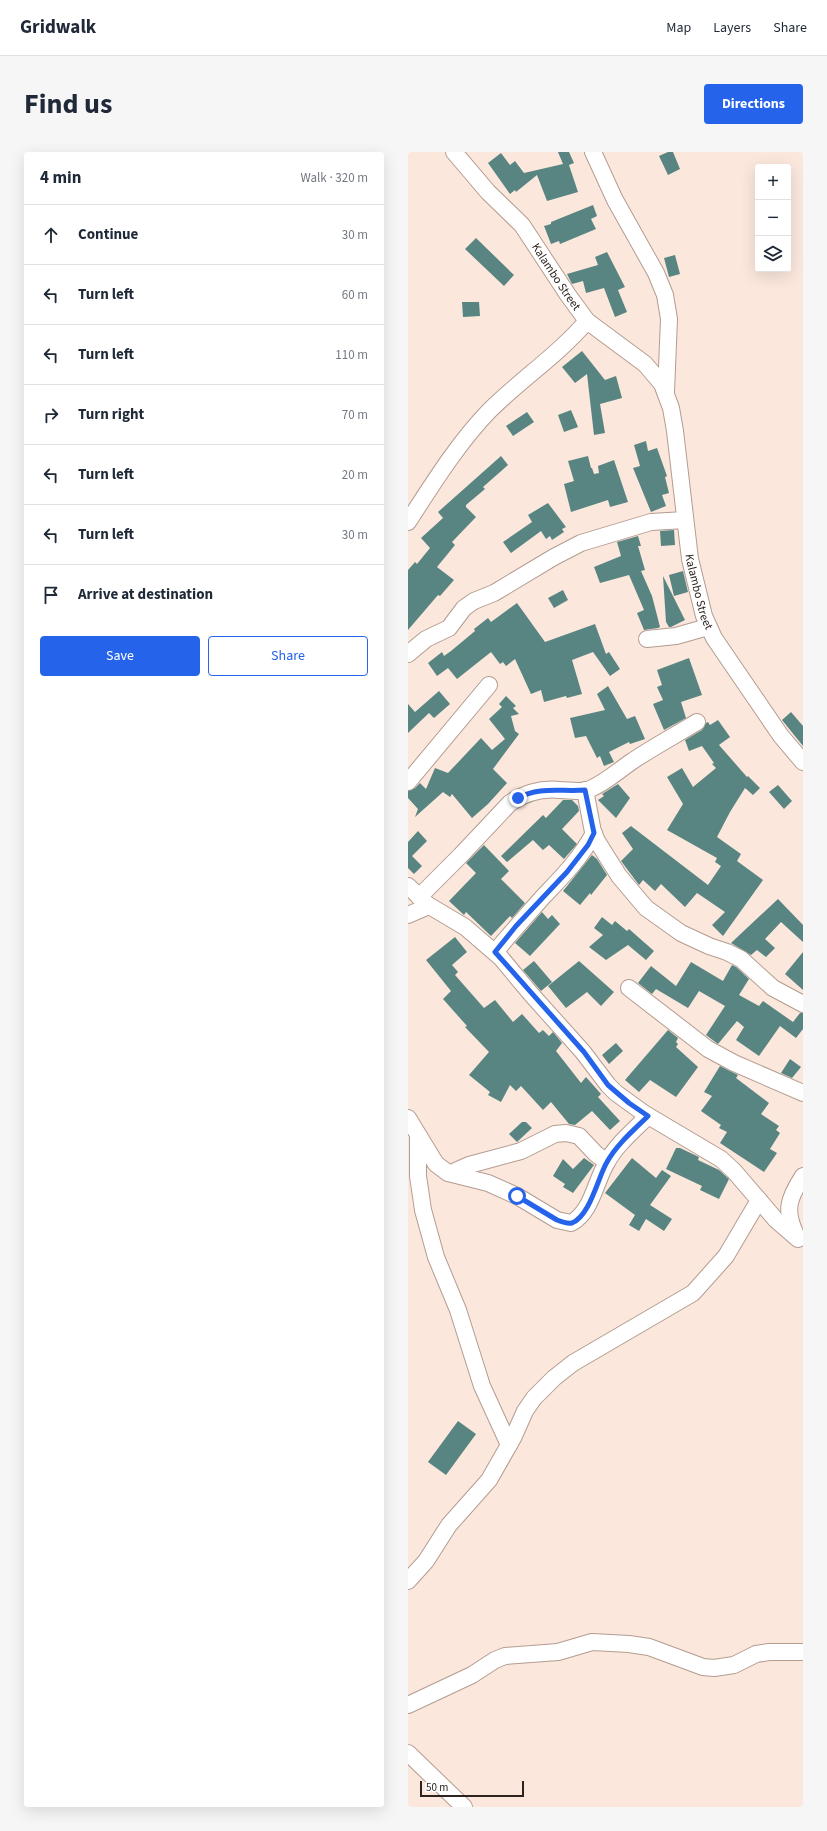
<!DOCTYPE html>
<html lang="en">
<head>
<meta charset="utf-8">
<style>
	body { margin:0; font-family:"Source Sans 3",sans-serif; background:#f6f6f7; color:#1f2937 }
	.controls { position:absolute; right:12px; top:12px; display:grid; overflow:hidden; border-radius:4px; box-shadow:0 4px 16px #0002 }
	.controls button { width:36px; height:36px; display:grid; place-items:center; padding:0; border:0; border-bottom:1px solid #e0e1e3; background:#fff; color:#1f2937; font:20px sans-serif }
	.scale { position:absolute; left:12px; bottom:10px; width:104px; box-sizing:border-box; padding-left:4px; border:2px solid #2c221e; border-top:0; font-size:11px; line-height:14px; white-space:nowrap; color:#2c221e; -webkit-text-stroke:3px #fff; paint-order:stroke }
	.stop { position:absolute; width:12px; height:12px; margin:-9px; border:3px solid #2563eb; border-radius:50%; background:#fff }
	.stop.end { background:#2563eb; border-color:#fff; box-shadow:0 1px 4px #0008 }
	.list { margin:0; padding:0; list-style:none }
	h2 { display:flex; justify-content:space-between; align-items:center; height:52px; margin:0; padding:0 16px; font-size:17px }
	h2 small { font-size:13px; font-weight:400; color:#747a83 }
	.list li { display:grid; grid-template-columns:26px 1fr auto; gap:12px; align-items:center; box-sizing:border-box; height:60px; padding:0 16px; border-top:1px solid #e0e1e3 }
	.list b { display:block; font-size:15px; white-space:nowrap }
	.list em { font-size:13px; font-style:normal; color:#747a83 }
	.actions { display:flex; gap:8px; padding:12px 16px }
	.actions a { flex:1; padding:9px 0; border:1px solid #2563eb; border-radius:4px; text-align:center; font-size:14px; color:#2563eb }
	.actions .main { background:#2563eb; color:#fff }
	.icon { flex:none; width:22px; height:22px; fill:none; stroke:currentColor; stroke-width:2; stroke-linecap:round; stroke-linejoin:round }
	.map { position:relative; flex:none; width:395px; height:1655px; overflow:hidden; border-radius:4px }
	header { display:flex; align-items:center; gap:24px; box-sizing:border-box; height:56px; padding:0 20px; background:#fff; border-bottom:1px solid #e0e1e3 }
	header strong { font-size:19px }
	nav { display:flex; gap:22px; margin-inline-start:auto; font-size:14px }
	.intro { display:flex; align-items:center; justify-content:space-between; box-sizing:border-box; height:96px; padding:0 24px }
	h1 { margin:0; font-size:28px }
	.button { padding:10px 18px; border-radius:4px; background:#2563eb; color:#fff; font-size:14px; font-weight:700 }
	main { display:flex; gap:24px; padding:0 24px }
	aside { flex:1; background:#fff; border-radius:4px; box-shadow:0 4px 16px #0002 }
	.map>svg:first-child { display:block }
	.building { fill:#588581 }
	.lines { fill:none; stroke-linecap:round; stroke-linejoin:round }
	.minor-casing { stroke:#b49c90; stroke-width:18 }
	.minor { stroke:#fff; stroke-width:16 }
	.route { stroke:#2563eb; stroke-width:5 }
	.labels { text-anchor:middle; dominant-baseline:central; stroke-width:3; stroke-linejoin:round; paint-order:stroke }
	.street-label { font-size:12px; fill:#2c221e; stroke:#fff }
</style>
</head>
<body>
<header>
<strong>Gridwalk</strong>
<nav><a>Map</a><a>Layers</a><a>Share</a></nav>
</header>
<div class="intro"><h1>Find us</h1><a class="button">Directions</a></div>
<main>
<aside>
<h2>4 min<small>Walk · 320 m</small></h2>
<ul class="list">
<li><svg class="icon" aria-label="ahead" viewBox="0 0 24 24"><path d="M12 20V5M6 11l6-6 6 6"/></svg><div><b>Continue</b></div><em>30 m</em></li>
<li><svg class="icon" aria-label="left" viewBox="0 0 24 24"><path d="M17 20v-9H6M10 6l-5 5 5 5"/></svg><div><b>Turn left</b></div><em>60 m</em></li>
<li><svg class="icon" aria-label="left" viewBox="0 0 24 24"><path d="M17 20v-9H6M10 6l-5 5 5 5"/></svg><div><b>Turn left</b></div><em>110 m</em></li>
<li><svg class="icon" aria-label="right" viewBox="0 0 24 24"><path d="M7 20v-9h11M14 6l5 5-5 5"/></svg><div><b>Turn right</b></div><em>70 m</em></li>
<li><svg class="icon" aria-label="left" viewBox="0 0 24 24"><path d="M17 20v-9H6M10 6l-5 5 5 5"/></svg><div><b>Turn left</b></div><em>20 m</em></li>
<li><svg class="icon" aria-label="left" viewBox="0 0 24 24"><path d="M17 20v-9H6M10 6l-5 5 5 5"/></svg><div><b>Turn left</b></div><em>30 m</em></li>
<li><svg class="icon" aria-label="arrive" viewBox="0 0 24 24"><path d="M6 21V4h12l-3 4 3 4H6"/></svg><div><b>Arrive at destination</b></div></li>
</ul>
<div class="actions"><a class="main">Save</a><a>Share</a></div>
</aside>
<div class="map">
<svg width="395" height="1655" viewBox="0 0 395 1655">
	<rect width="100%" height="100%" fill="#fbe7dc"/>
	<!-- building -->
	<path class="building" d="M 150,0 L 161,0 L 166,11 L 161,13 L 170,40 L 139,49 L 129,23 L 108,40 L 107,38 L 102,42 L 80,11 L 93,1 L 102,13 L 107,9 L 116,21 L 155,12 Z
		M 260,0 L 265,0 L 272,17 L 260,23 L 251,4 Z
		M 185,53 L 189,64 L 183,67 L 188,77 L 152,92 L 151,89 L 143,92 L 136,74 L 143,72 L 143,70 Z
		M 68,86 L 106,123 L 96,134 L 57,97 Z
		M 199,100 L 217,135 L 210,138 L 219,160 L 207,165 L 196,136 L 178,141 L 175,129 L 164,132 L 159,122 L 190,113 L 187,105 Z
		M 267,103 L 272,122 L 261,125 L 256,106 Z
		M 54,150 L 71,150 L 72,164 L 55,165 Z
		M 174,199 L 197,228 L 208,224 L 214,246 L 192,252 L 197,281 L 186,283 L 179,222 L 167,231 L 154,215 Z
		M 163,258 L 170,275 L 156,280 L 150,263 Z
		M 119,260 L 126,270 L 105,284 L 98,274 Z
		M 238,289 L 240,299 L 249,296 L 259,324 L 257,325 L 261,341 L 254,343 L 258,354 L 243,360 L 225,316 L 232,314 L 226,293 Z
		M 93,304 L 100,313 L 75,335 L 77,337 L 58,353 L 58,355 L 68,365 L 44,390 L 47,393 L 29,415 L 46,428 L 32,444 L 30,443 L 0,478 L 0,418 L 7,410 L 9,412 L 22,396 L 13,386 L 35,366 L 30,360 Z
		M 180,304 L 183,316 L 184,316 L 186,322 L 191,321 L 190,314 L 206,308 L 220,350 L 202,355 L 200,348 L 163,360 L 156,332 L 166,329 L 160,309 Z
		M 140,351 L 158,375 L 154,377 L 156,380 L 144,388 L 142,384 L 138,387 L 133,379 L 103,401 L 95,390 L 124,370 L 120,363 Z
		M 266,378 L 267,393 L 253,394 L 252,379 Z
		M 230,384 L 233,394 L 230,394 L 237,418 L 233,419 L 244,444 L 252,475 L 250,476 L 236,478 L 229,461 L 236,458 L 221,423 L 192,431 L 186,415 L 213,404 L 209,390 Z
		M 275,419 L 280,440 L 266,444 L 261,423 Z
		M 255,424 L 277,468 L 263,475 L 261,475 L 258,470 Z
		M 155,438 L 160,448 L 146,456 L 140,446 Z
		M 109,451 L 137,490 L 187,472 L 198,502 L 201,500 L 212,517 L 202,524 L 185,500 L 164,508 L 174,542 L 159,546 L 158,544 L 136,550 L 133,538 L 123,542 L 107,507 L 98,514 L 95,510 L 92,512 L 83,500 L 49,527 L 40,516 L 29,524 L 20,511 L 34,500 L 36,504 L 43,499 L 67,479 L 66,477 L 80,466 L 83,470 Z
		M 281,506 L 294,543 L 273,550 L 278,566 L 256,578 L 245,552 L 255,548 L 249,535 L 254,533 L 249,518 Z
		M 200,534 L 219,567 L 227,564 L 237,587 L 222,592 L 221,590 L 201,600 L 206,610 L 196,614 L 192,604 L 189,606 L 178,584 L 167,586 L 162,566 L 197,558 L 189,542 Z
		M 31,539 L 42,552 L 26,566 L 21,561 L 0,581 L 0,552 L 7,560 Z
		M 98,544 L 108,554 L 105,556 L 111,562 L 103,564 L 107,579 L 111,582 L 85,617 L 99,631 L 80,652 L 64,666 L 44,642 L 42,645 L 35,640 L 7,665 L 10,657 L 0,646 L 0,639 L 7,636 L 12,631 L 18,637 L 27,616 L 40,621 L 73,586 L 84,598 L 97,587 L 81,567 L 94,555 L 91,552 Z
		M 383,560 L 395,574 L 395,594 L 374,568 Z
		M 310,568 L 322,585 L 311,593 L 339,625 L 340,624 L 352,636 L 345,643 L 337,636 L 322,660 L 309,685 L 333,702 L 329,709 L 355,728 L 315,784 L 304,773 L 317,760 L 289,741 L 277,755 L 253,732 L 247,739 L 235,728 L 231,733 L 213,709 L 225,697 L 214,681 L 223,674 L 300,733 L 313,714 L 307,710 L 309,706 L 259,678 L 275,652 L 259,625 L 274,616 L 285,635 L 308,616 L 304,612 L 306,611 L 294,594 L 281,599 L 277,588 L 294,578 L 298,571 L 300,570 L 302,573 Z
		M 210,632 L 222,646 L 208,666 L 190,648 L 196,644 L 194,642 Z
		M 370,633 L 384,649 L 376,657 L 361,640 Z
		M 155,648 L 164,648 L 170,654 L 171,659 L 154,677 L 169,692 L 156,707 L 141,693 L 135,698 L 125,688 L 99,710 L 93,704 L 135,663 L 138,666 Z
		M 10,679 L 19,689 L 4,704 L 14,714 L 6,722 L 0,716 L 0,690 Z
		M 76,693 L 101,719 L 93,727 L 117,751 L 104,766 L 102,764 L 83,784 L 58,760 L 56,763 L 41,749 L 68,721 L 58,711 Z
		M 184,703 L 189,707 L 199,723 L 183,743 L 182,741 L 172,753 L 155,739 Z
		M 370,747 L 395,773 L 395,790 L 373,770 L 357,787 L 367,796 L 358,805 L 349,798 L 343,803 L 323,791 Z
		M 134,760 L 140,767 L 144,763 L 152,772 L 122,804 L 107,791 Z
		M 194,765 L 204,773 L 207,769 L 219,779 L 221,777 L 246,799 L 238,808 L 220,793 L 198,808 L 181,795 L 195,783 L 186,776 Z
		M 47,785 L 59,800 L 44,813 L 50,820 L 47,823 L 76,856 L 87,848 L 105,870 L 114,862 L 131,881 L 135,878 L 141,884 L 145,880 L 154,891 L 148,899 L 173,931 L 178,925 L 193,942 L 190,945 L 212,969 L 202,978 L 184,959 L 167,973 L 161,972 L 143,950 L 135,958 L 113,934 L 108,939 L 102,933 L 93,950 L 80,943 L 82,940 L 61,923 L 81,900 L 57,875 L 59,874 L 35,847 L 43,839 L 18,808 Z
		M 395,800 L 395,838 L 377,822 Z
		M 126,809 L 144,830 L 133,839 L 115,818 Z
		M 171,809 L 206,840 L 193,854 L 179,840 L 158,856 L 140,834 Z
		M 283,810 L 315,829 L 324,813 L 328,815 L 341,827 L 331,843 L 351,854 L 355,849 L 385,870 L 392,861 L 395,861 L 395,877 L 388,886 L 372,874 L 351,904 L 328,888 L 336,875 L 329,869 L 310,892 L 298,883 L 317,854 L 291,839 L 280,856 L 248,837 L 244,842 L 230,831 L 243,814 L 268,834 Z
		M 260,878 L 270,886 L 268,890 L 270,892 L 268,895 L 290,915 L 268,945 L 242,928 L 231,940 L 217,928 Z
		M 208,891 L 215,899 L 201,912 L 194,903 Z
		M 382,907 L 393,915 L 384,926 L 373,921 Z
		M 312,914 L 330,923 L 328,926 L 361,951 L 353,962 L 371,974 L 368,978 L 372,981 L 362,997 L 369,1001 L 356,1020 L 312,991 L 319,980 L 311,976 L 313,973 L 293,959 L 304,944 L 296,940 Z
		M 114,970 L 118,970 L 124,976 L 109,990 L 101,982 Z
		M 268,996 L 272,996 L 291,1005 L 290,1008 L 311,1018 L 321,1027 L 311,1047 L 292,1038 L 294,1034 L 258,1017 Z
		M 176,1006 L 186,1013 L 165,1041 L 155,1035 L 157,1032 L 145,1024 L 155,1007 L 165,1017 Z
		M 224,1006 L 248,1026 L 254,1018 L 263,1024 L 242,1053 L 264,1067 L 256,1079 L 238,1067 L 231,1079 L 221,1073 L 227,1063 L 197,1041 Z
		M 50,1269 L 68,1282 L 38,1323 L 20,1310 Z"/>
	<g class="lines">
		<defs>
			<g id="minor">
				<path id="s1" d="M 46,0 L 80,40 L 114,73 L 160,143 L 179,169 L 237,212 L 254,232 L 263,256 L 267,279 L 282,407 L 296,464 L 306,486 L 373,584 L 395,610"/>
				<path d="M 185,0 L 207,48 L 248,121 L 257,143 L 261,167 L 258,240"/>
				<path d="M 0,370 C 24,333 50,291 81,259 C 112,228 150,203 179,169"/>
				<path d="M 239,487 L 268,484 L 300,475"/>
				<path d="M 0,502 L 18,487 L 41,476 L 56,456 L 66,449 L 86,441 L 146,405 L 173,391 L 243,370 L 277,368"/>
				<path d="M 0,630 L 81,533"/>
				<path d="M 177,638 L 185,680 L 189,689 L 211,724 L 238,756 L 273,781 L 301,794 L 319,800 L 333,807 L 365,836 L 395,852"/>
				<path d="M 0,734 L 20,753 L 57,775 L 93,806 L 123,842 L 175,900 L 200,933 L 208,941 L 237,962 L 313,1007 L 326,1019 L 368,1068 L 390,1087"/>
				<path d="M 11,745 L 53,703 L 102,651 C 117,641 134,636 152,638 C 161,638 173,641 182,637 C 197,631 210,619 223,610 C 245,595 268,583 289,570"/>
				<path d="M 0,763 L 21,754"/>
				<path d="M 87,800 C 102,782 118,764 134,746 C 153,726 173,706 186,681"/>
				<path d="M 221,836 L 300,897 L 326,911 L 395,941"/>
				<path d="M 0,966 L 28,1012 L 40,1021 L 80,1031 L 109,1044 L 149,1068 L 163,1071 C 184,1060 187,1030 199,1010 C 209,992 226,978 240,964"/>
				<path d="M 10,984 L 10,1024 L 15,1058 L 28,1105 L 50,1158 L 74,1234 L 101,1293"/>
				<path d="M 43,1021 L 61,1013 L 113,999 L 147,982 L 158,981 L 171,984 L 188,1002 L 199,1010"/>
				<path d="M 389,1085 C 376,1059 380,1047 395,1024"/>
				<path d="M 0,1429 L 18,1409 L 41,1373 L 81,1328 L 105,1286 L 117,1259 L 126,1246 L 146,1226 L 165,1211 L 285,1141 L 318,1104 L 351,1048"/>
				<path d="M 0,1553 L 64,1523 L 87,1508 L 97,1504 L 150,1500 L 184,1490 L 221,1492 L 241,1495 L 295,1515 L 306,1516 L 326,1513 L 348,1502 L 361,1500 L 395,1500"/>
				<path d="M 0,1601 L 56,1655"/>
			</g>
		</defs>
		<!-- minor casing -->
		<use href="#minor" class="minor-casing"/>
		<!-- minor -->
		<use href="#minor" class="minor"/>
	</g>
	<g class="lines">
		<!-- route -->
		<path class="route" d="M 109,1044 L 149,1068 C 154,1070 159,1072 164,1071 C 182,1064 190,1025 199,1010 C 209,992 226,978 240,964 L 221,951 L 200,933 L 176,900 L 87,800 L 108,774 L 159,720 L 180,693 L 186,681 L 177,638 C 154,640 131,634 110,646"/>
	</g>
	<g class="labels">
		<!-- street labels -->
		<g class="street-label">
			<text stroke="none"><textPath href="#s1" startOffset="162">Kalambo Street</textPath></text>
			<text stroke="none"><textPath href="#s1" startOffset="526">Kalambo Street</textPath></text>
		</g>
	</g>
</svg>
<div class="controls">
<button>+</button>
<button>−</button>
<button><svg class="icon" aria-label="layers" viewBox="0 0 24 24"><path d="M12 4l9 5-9 5-9-5zM3 14l9 5 9-5"/></svg></button>
</div>
<div class="scale">50 m</div>
<div class="stop" style="left:109px;top:1044px"></div>
<div class="stop end" style="left:110px;top:646px"></div>
</div>
</main>
</body>
</html>
